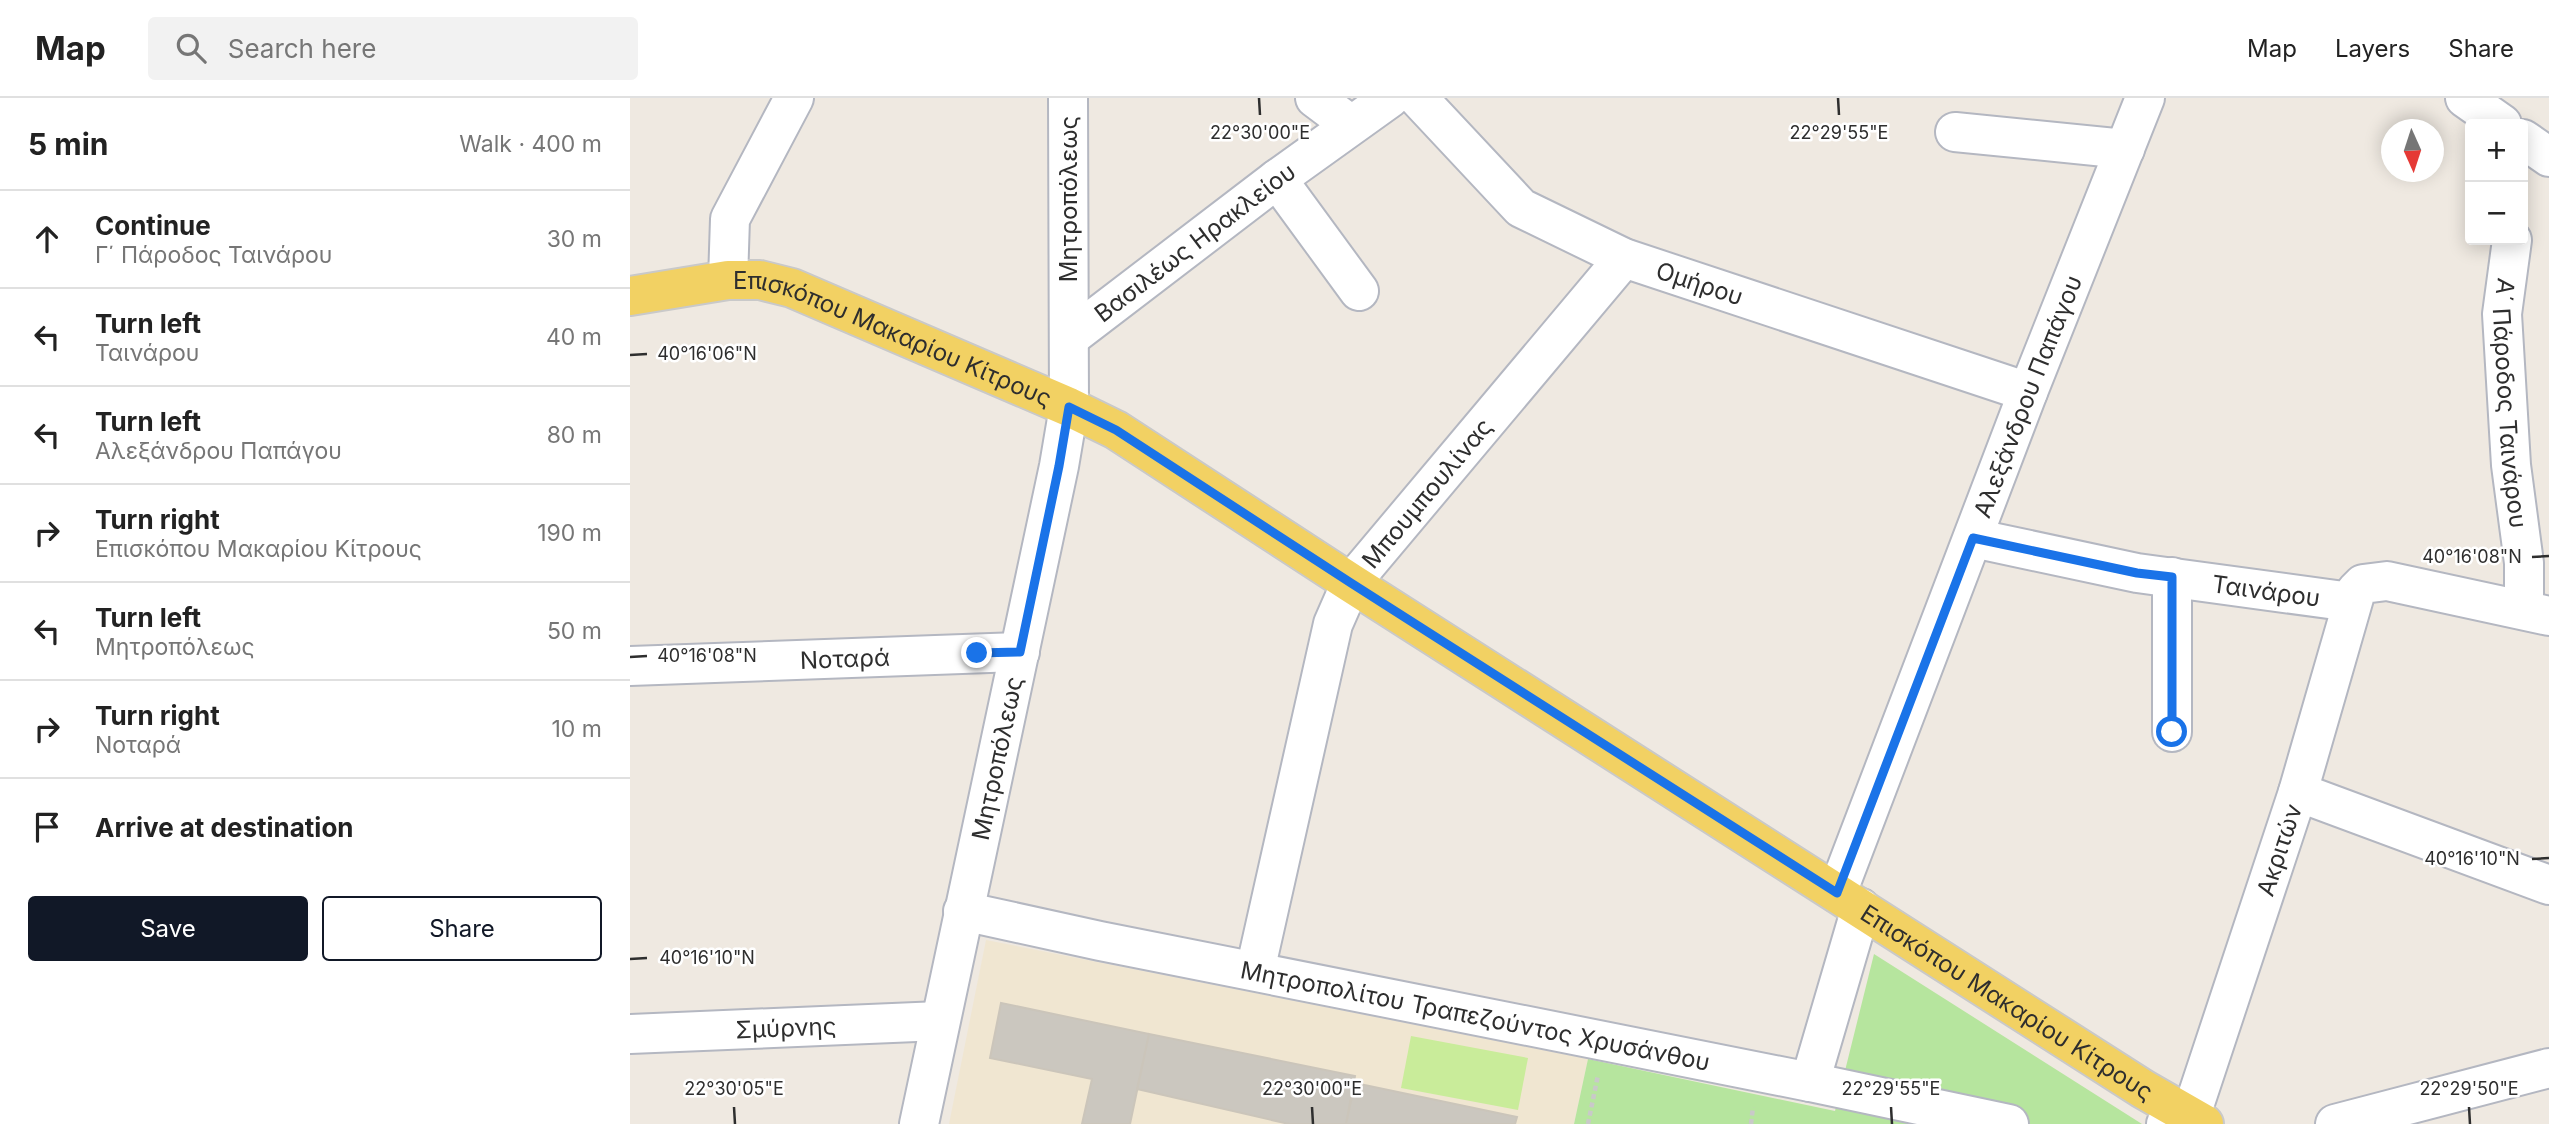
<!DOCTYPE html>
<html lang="en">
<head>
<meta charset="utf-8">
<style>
	body { margin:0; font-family:Inter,sans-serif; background:#f2f2f2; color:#222 }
	.controls { position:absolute; right:21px; top:21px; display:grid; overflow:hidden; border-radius:7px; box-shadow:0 4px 18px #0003 }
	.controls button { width:63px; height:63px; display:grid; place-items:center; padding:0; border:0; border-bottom:2px solid #e0e0e0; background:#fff; color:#222; font:35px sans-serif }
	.compass { position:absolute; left:1751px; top:21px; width:63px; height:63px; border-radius:50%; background:#fff; box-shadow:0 4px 18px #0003; rotate:177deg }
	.stop { position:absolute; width:21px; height:21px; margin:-16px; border:5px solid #1a73e8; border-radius:50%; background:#fff }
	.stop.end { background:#1a73e8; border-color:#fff; box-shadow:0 2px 7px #0008 }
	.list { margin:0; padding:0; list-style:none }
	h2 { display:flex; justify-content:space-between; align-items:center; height:91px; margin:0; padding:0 28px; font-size:30px }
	h2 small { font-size:23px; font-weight:400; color:#767676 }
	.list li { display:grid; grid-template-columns:46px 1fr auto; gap:21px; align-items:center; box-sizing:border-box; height:98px; padding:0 28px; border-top:2px solid #e0e0e0 }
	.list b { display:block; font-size:26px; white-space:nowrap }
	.list p { margin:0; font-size:23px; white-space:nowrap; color:#767676 }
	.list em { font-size:23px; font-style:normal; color:#767676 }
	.actions { display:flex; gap:14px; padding:21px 28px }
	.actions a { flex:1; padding:16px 0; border:2px solid #111827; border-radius:7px; text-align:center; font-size:24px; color:#111827 }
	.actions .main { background:#111827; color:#fff }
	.icon { flex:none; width:38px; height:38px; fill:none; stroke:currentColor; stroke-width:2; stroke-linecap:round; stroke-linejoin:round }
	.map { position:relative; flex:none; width:1919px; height:1026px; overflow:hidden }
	header { display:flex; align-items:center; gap:42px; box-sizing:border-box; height:98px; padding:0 35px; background:#fff; border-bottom:2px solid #e0e0e0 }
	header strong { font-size:33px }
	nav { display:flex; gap:38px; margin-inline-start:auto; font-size:24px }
	.search { width:490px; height:63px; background:#f2f2f2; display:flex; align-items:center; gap:18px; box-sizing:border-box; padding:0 24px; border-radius:7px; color:#767676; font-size:26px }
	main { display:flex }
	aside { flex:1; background:#fff }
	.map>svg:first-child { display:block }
	.education { fill:#f0e6d1 }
	.green { fill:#b6e59e }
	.pitch { fill:#c9ec9a }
	.building { fill:#cbc7bf; stroke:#cbc5ba; stroke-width:2 }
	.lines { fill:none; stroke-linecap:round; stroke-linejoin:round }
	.minor-casing { stroke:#b4b7c1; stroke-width:42 }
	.major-casing { stroke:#c9c9c9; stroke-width:42 }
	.path { stroke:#c9c9c9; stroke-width:4.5; stroke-dasharray:5 3.5; stroke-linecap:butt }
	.minor { stroke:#fff; stroke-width:38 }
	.major { stroke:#f2d163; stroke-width:38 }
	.route { stroke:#1a73e8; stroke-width:9 }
	.ticks { fill:none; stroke:#2e2e2e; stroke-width:2.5 }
	.labels { text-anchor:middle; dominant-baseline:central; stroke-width:5; stroke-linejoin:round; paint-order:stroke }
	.street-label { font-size:24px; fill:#2e2e2e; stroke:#fff }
	.ticks-label { font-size:18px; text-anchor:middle; fill:#2e2e2e; stroke:#fff; stroke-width:5; stroke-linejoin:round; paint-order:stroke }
</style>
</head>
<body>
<header>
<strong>Map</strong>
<div class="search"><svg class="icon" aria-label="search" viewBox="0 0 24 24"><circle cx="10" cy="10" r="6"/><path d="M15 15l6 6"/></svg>Search here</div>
<nav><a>Map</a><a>Layers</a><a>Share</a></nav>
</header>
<main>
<aside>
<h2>5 min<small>Walk · 400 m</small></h2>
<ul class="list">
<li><svg class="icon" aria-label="ahead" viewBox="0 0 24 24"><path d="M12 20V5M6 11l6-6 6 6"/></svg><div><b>Continue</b><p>Γ΄ Πάροδος Ταινάρου</p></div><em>30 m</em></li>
<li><svg class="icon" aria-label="left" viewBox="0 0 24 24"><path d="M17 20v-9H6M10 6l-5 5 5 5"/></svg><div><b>Turn left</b><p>Ταινάρου</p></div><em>40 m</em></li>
<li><svg class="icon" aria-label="left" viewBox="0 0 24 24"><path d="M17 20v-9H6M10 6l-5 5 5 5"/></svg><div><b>Turn left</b><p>Αλεξάνδρου Παπάγου</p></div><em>80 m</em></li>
<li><svg class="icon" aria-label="right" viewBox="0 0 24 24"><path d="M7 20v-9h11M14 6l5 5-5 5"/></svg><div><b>Turn right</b><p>Επισκόπου Μακαρίου Κίτρους</p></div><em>190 m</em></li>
<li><svg class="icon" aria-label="left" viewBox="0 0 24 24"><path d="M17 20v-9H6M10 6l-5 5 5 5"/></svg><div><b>Turn left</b><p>Μητροπόλεως</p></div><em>50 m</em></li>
<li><svg class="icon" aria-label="right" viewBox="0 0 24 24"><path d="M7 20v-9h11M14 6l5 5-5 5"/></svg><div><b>Turn right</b><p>Νοταρά</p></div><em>10 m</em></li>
<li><svg class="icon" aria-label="arrive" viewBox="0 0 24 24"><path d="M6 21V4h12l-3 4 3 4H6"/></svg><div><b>Arrive at destination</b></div></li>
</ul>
<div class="actions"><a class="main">Save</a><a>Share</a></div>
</aside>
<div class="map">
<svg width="1919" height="1026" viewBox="0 0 1919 1026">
	<rect width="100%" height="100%" fill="#efe9e1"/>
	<!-- education -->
	<path class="education" d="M 356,842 L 958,961 L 944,1026 L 319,1026 Z"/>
	<!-- green -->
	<path class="green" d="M 1244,856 L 1512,1026 L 944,1026 L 958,961 L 1205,1013 Z"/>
	<!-- pitch -->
	<path class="pitch" d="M 781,938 L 898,960 L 888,1012 L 771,990 Z"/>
	<!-- building -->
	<path class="building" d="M 371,905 L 519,936 L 500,1026 L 452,1026 L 462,981 L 360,960 Z
		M 519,936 L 725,978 L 716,1026 L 659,1026 L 507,991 Z
		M 725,985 L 887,1019 L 885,1026 L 716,1026 Z"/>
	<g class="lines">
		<defs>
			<g id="minor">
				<path d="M 685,0 L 721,27"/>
				<path id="s1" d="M 788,0 L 891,110 L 994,160 L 1398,294"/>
				<path d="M 1835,0 L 1872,26"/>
				<path d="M 1325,34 L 1495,51"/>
				<path d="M 1893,41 L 1919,59"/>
				<path d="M 647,81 L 729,193"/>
				<path id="s2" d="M 1882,142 L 1872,216 L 1881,367 L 1894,465 L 1894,512"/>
				<path d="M 98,182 L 100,121 L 164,0"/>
				<path id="s3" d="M 439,240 L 647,81 L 760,0"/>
				<path id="s4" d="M 1343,440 L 1507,475 L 1721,504"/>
				<path d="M 1542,479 L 1542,634"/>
				<path id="s5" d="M 0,568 L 390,554"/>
				<path d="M 1668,694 L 1919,787"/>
				<path id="s6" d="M 1207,795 L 1398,294 L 1515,0"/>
				<path id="s7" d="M 333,813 L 470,843 L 1180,984 L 1231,810"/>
				<path id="s8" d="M 625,873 L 703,526 L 721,485 L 994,160"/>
				<path id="s9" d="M 0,936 L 310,923"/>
				<path d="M 1180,984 L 1379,1026"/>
				<path id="s10" d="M 289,1026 L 429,368 L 439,309 L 438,0"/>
				<path id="s11" d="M 1536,1026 L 1561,1017 L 1668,694 L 1726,493 L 1733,486 L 1757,483 L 1919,518"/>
				<path d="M 1705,1026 L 1919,970"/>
			</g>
			<g id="major">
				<path id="s12" d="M 0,198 L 98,182 L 130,182 L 162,190 L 439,309 L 486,332 L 721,485 L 1513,991 L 1574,1026"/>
			</g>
		</defs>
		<!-- minor casing -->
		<use href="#minor" class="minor-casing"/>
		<!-- major casing -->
		<use href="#major" class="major-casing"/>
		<!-- path -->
		<path class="path" d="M 958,1026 L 968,977
			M 1121,1026 L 1123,1009"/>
		<!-- minor -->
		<use href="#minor" class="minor"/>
		<!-- major -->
		<use href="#major" class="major"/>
	</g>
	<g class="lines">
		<!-- route -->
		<path class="route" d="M 347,555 L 390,554 L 429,368 L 439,309 L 486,332 L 721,485 L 1207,795 L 1343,440 L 1507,475 L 1542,479 L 1542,634"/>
	</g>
	<!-- ticks -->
	<path class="ticks" d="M 629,0 L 630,17M 1208,0 L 1209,17M 0,257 L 17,256M 1902,459 L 1919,458M 0,559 L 17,558M 1902,761 L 1919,760M 0,861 L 17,860M 104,1009 L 105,1026M 682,1009 L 683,1026M 1261,1009 L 1262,1026M 1839,1009 L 1840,1026"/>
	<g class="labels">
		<!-- street labels -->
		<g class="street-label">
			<text transform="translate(438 101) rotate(-90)">Μητροπόλεως</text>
			<text stroke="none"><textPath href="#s3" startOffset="158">Βασιλέως Ηρακλείου</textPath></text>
			<text stroke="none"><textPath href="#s1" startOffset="345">Ομήρου</textPath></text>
			<text stroke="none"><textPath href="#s12" startOffset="275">Επισκόπου Μακαρίου Κίτρους</textPath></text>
			<text stroke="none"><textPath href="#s6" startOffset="532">Αλεξάνδρου Παπάγου</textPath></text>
			<text stroke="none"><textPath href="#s2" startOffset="164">Α΄ Πάροδος Ταινάρου</textPath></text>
			<text stroke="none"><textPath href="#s8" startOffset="518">Μπουμπουλίνας</textPath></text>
			<text stroke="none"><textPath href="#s4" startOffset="298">Ταινάρου</textPath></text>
			<text stroke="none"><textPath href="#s5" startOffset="215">Νοταρά</textPath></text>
			<text stroke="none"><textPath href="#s10" startOffset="374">Μητροπόλεως</textPath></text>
			<text stroke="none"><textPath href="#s11" startOffset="306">Ακριτών</textPath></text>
			<text stroke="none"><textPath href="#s12" startOffset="1577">Επισκόπου Μακαρίου Κίτρους</textPath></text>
			<text stroke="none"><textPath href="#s7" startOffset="523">Μητροπολίτου Τραπεζούντος Χρυσάνθου</textPath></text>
			<text stroke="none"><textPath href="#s9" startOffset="156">Σμύρνης</textPath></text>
		</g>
	</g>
	<g class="ticks-label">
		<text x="630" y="41">22°30'00"E</text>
		<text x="1209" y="41">22°29'55"E</text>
		<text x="77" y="262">40°16'06"N</text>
		<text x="1842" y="465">40°16'08"N</text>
		<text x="77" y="564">40°16'08"N</text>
		<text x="1842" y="767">40°16'10"N</text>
		<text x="77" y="866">40°16'10"N</text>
		<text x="104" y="997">22°30'05"E</text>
		<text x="682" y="997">22°30'00"E</text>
		<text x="1261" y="997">22°29'55"E</text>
		<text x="1839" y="997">22°29'50"E</text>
	</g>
</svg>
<div class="controls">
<button>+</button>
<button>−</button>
</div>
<svg class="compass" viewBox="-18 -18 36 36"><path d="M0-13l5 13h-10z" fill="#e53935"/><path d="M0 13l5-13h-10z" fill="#767676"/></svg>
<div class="stop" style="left:1542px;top:634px"></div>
<div class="stop end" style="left:347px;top:555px"></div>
</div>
</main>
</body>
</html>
